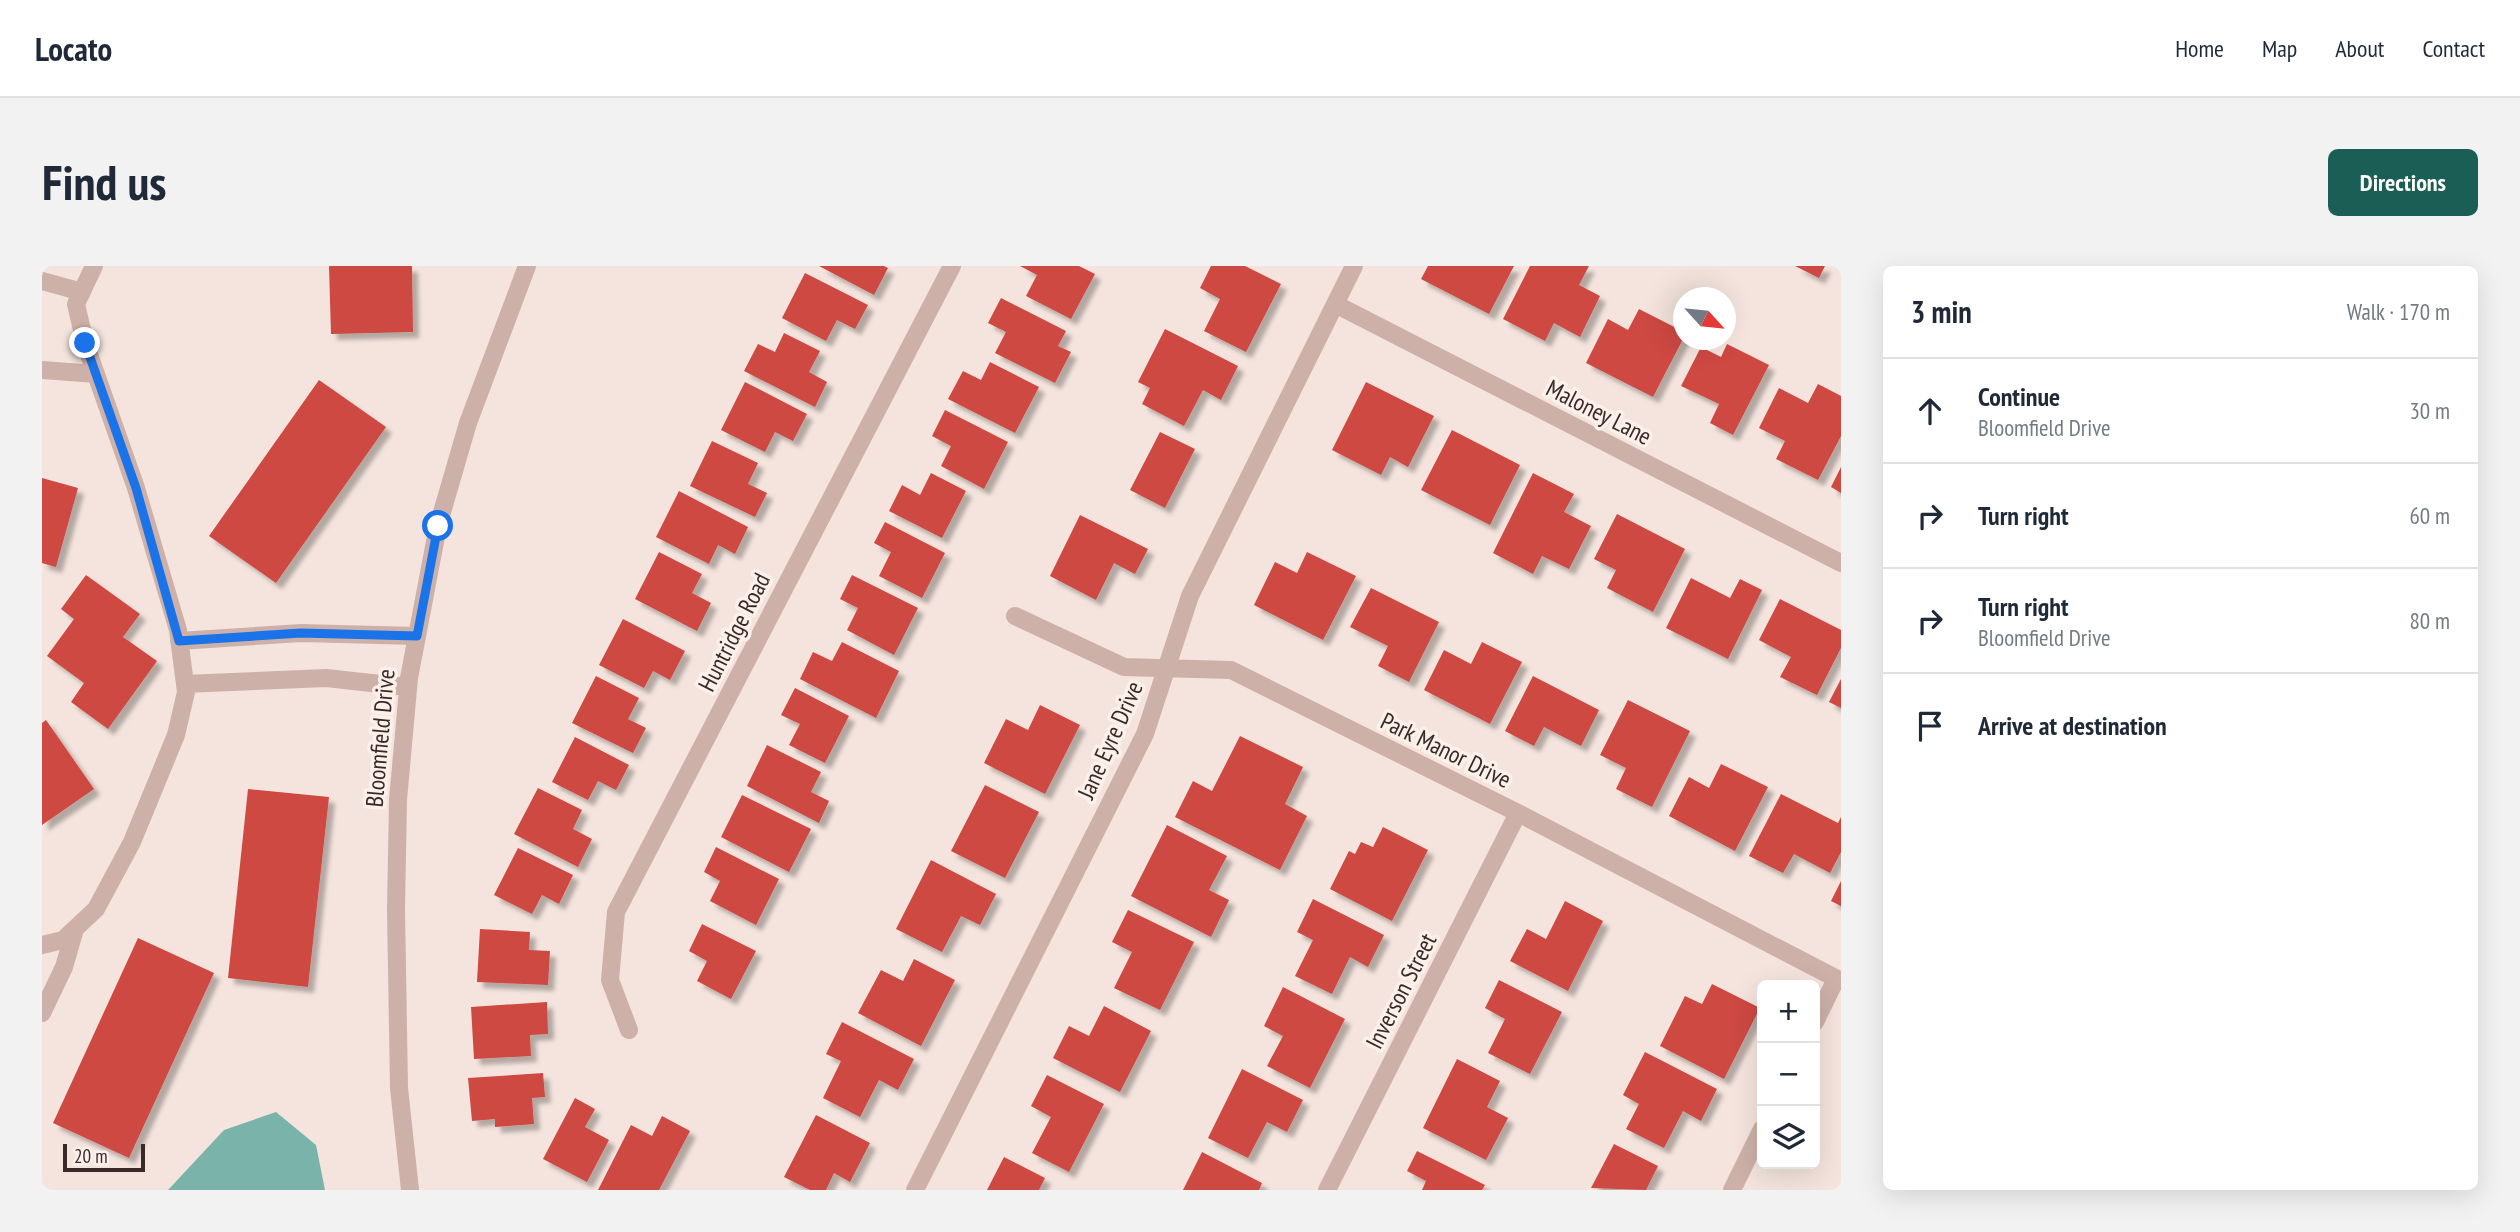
<!DOCTYPE html>
<html lang="en">
<head>
<meta charset="utf-8">
<style>
	body { margin:0; font-family:"PT Sans Narrow",sans-serif; background:#f2f2f3; color:#1f2937 }
	.controls { position:absolute; right:21px; bottom:21px; display:grid; overflow:hidden; border-radius:10px; box-shadow:0 7px 28px #0002 }
	.controls button { width:63px; height:63px; display:grid; place-items:center; padding:0; border:0; border-bottom:2px solid #e0e1e3; background:#fff; color:#1f2937; font:35px sans-serif }
	.compass { position:absolute; left:1631px; top:21px; width:63px; height:63px; border-radius:50%; background:#fff; box-shadow:0 7px 28px #0002; rotate:117deg }
	.scale { position:absolute; left:21px; bottom:18px; width:82px; box-sizing:border-box; padding-left:7px; border:4px solid #392a28; border-top:0; font-size:19px; line-height:24px; white-space:nowrap; color:#392a28; -webkit-text-stroke:5px #fbf0ea; paint-order:stroke }
	.stop { position:absolute; width:21px; height:21px; margin:-16px; border:5px solid #1a73e8; border-radius:50%; background:#fff }
	.stop.end { background:#1a73e8; border-color:#fff; box-shadow:0 2px 7px #0008 }
	.list { margin:0; padding:0; list-style:none }
	h2 { display:flex; justify-content:space-between; align-items:center; height:91px; margin:0; padding:0 28px; font-size:30px }
	h2 small { font-size:23px; font-weight:400; color:#747a83 }
	.list li { display:grid; grid-template-columns:46px 1fr auto; gap:21px; align-items:center; box-sizing:border-box; height:105px; padding:0 28px; border-top:2px solid #e0e1e3 }
	.list b { display:block; font-size:26px; white-space:nowrap }
	.list p { margin:0; font-size:23px; white-space:nowrap; color:#747a83 }
	.list em { font-size:23px; font-style:normal; color:#747a83 }
	.icon { flex:none; width:38px; height:38px; fill:none; stroke:currentColor; stroke-width:2; stroke-linecap:round; stroke-linejoin:round }
	.map { position:relative; flex:none; width:1799px; height:924px; overflow:hidden; border-radius:10px }
	header { display:flex; align-items:center; gap:42px; box-sizing:border-box; height:98px; padding:0 35px; background:#fff; border-bottom:2px solid #e0e1e3 }
	header strong { font-size:33px }
	nav { display:flex; gap:38px; margin-inline-start:auto; font-size:24px }
	.intro { display:flex; align-items:center; justify-content:space-between; box-sizing:border-box; height:168px; padding:0 42px }
	h1 { margin:0; font-size:49px }
	.button { padding:18px 32px; border-radius:10px; background:#1b5e55; color:#fff; font-size:24px; font-weight:700 }
	main { display:flex; gap:42px; padding:0 42px }
	aside { flex:1; background:#fff; border-radius:10px; box-shadow:0 7px 28px #0002 }
	.map>svg:first-child { display:block }
	.water { fill:#7ab3aa }
	.building { fill:#cd4842; filter:url(#shadow) }
	.lines { fill:none; stroke-linecap:round; stroke-linejoin:round }
	.minor { stroke:#cdb1a8; stroke-width:18 }
	.route { stroke:#1a73e8; stroke-width:9 }
	.labels { text-anchor:middle; dominant-baseline:central; stroke-width:7; stroke-linejoin:round; paint-order:stroke }
	.street-label { font-size:24px; fill:#392a28; stroke:#fbf0ea }
</style>
</head>
<body>
<header>
<strong>Locato</strong>
<nav><a>Home</a><a>Map</a><a>About</a><a>Contact</a></nav>
</header>
<div class="intro"><h1>Find us</h1><a class="button">Directions</a></div>
<main>
<div class="map">
<svg width="1799" height="924" viewBox="0 0 1799 924">
	<defs>
		<filter id="shadow"><feDropShadow dx="6" dy="6" stdDeviation="2" flood-color="#0004"/></filter>
	</defs>
	<rect width="100%" height="100%" fill="#f4e4dd"/>
	<!-- water -->
	<path class="water" d="M 234,846 L 274,879 L 283,924 L 126,924 L 182,864 Z"/>
	<!-- building -->
	<path class="building" d="M 287,0 L 370,0 L 371,66 L 289,68 Z
		M 777,0 L 842,0 L 846,2 L 832,29 Z
		M 978,0 L 1037,0 L 1053,8 L 1029,53 L 984,30 L 995,9 Z
		M 1169,0 L 1203,0 L 1239,18 L 1204,86 L 1162,65 L 1178,33 L 1158,22 Z
		M 1386,0 L 1472,0 L 1447,48 L 1379,13 Z
		M 1488,0 L 1547,0 L 1537,19 L 1558,30 L 1538,71 L 1512,57 L 1503,75 L 1461,53 Z
		M 1753,0 L 1783,0 L 1777,12 Z
		M 763,7 L 826,39 L 813,63 L 795,54 L 784,75 L 740,52 Z
		M 959,32 L 1024,65 L 1016,80 L 1029,86 L 1013,117 L 953,87 L 964,66 L 946,57 Z
		M 1597,43 L 1642,66 L 1642,71 L 1611,131 L 1544,97 L 1566,53 L 1586,64 Z
		M 1123,63 L 1196,100 L 1179,134 L 1161,124 L 1142,160 L 1100,138 L 1108,122 L 1096,116 Z
		M 742,67 L 778,85 L 767,106 L 785,116 L 773,141 L 702,105 L 716,78 L 733,86 Z
		M 1685,78 L 1727,99 L 1691,169 L 1668,157 L 1677,138 L 1639,120 L 1659,81 L 1679,91 Z
		M 948,96 L 997,121 L 973,167 L 906,133 L 921,105 L 939,114 Z
		M 277,114 L 344,161 L 234,317 L 167,270 Z
		M 703,116 L 765,148 L 751,175 L 733,166 L 723,186 L 679,164 Z
		M 1324,116 L 1392,150 L 1366,201 L 1348,191 L 1339,209 L 1290,184 Z
		M 1776,118 L 1799,130 L 1799,170 L 1776,214 L 1734,193 L 1743,175 L 1717,162 L 1737,122 L 1766,137 Z
		M 903,144 L 966,176 L 942,223 L 899,200 L 909,180 L 890,170 Z
		M 1410,164 L 1478,199 L 1448,259 L 1379,224 Z
		M 1118,166 L 1153,183 L 1123,242 L 1088,224 Z
		M 670,175 L 716,197 L 706,218 L 725,227 L 713,251 L 648,220 Z
		M 1799,201 L 1799,227 L 1789,221 Z
		M 889,207 L 924,225 L 900,272 L 847,245 L 860,219 L 878,229 Z
		M 1491,207 L 1532,228 L 1522,246 L 1549,260 L 1527,303 L 1500,290 L 1491,308 L 1451,287 Z
		M 0,212 L 36,222 L 14,301 L 0,297 Z
		M 637,225 L 706,261 L 693,288 L 676,279 L 667,298 L 614,271 Z
		M 1575,248 L 1643,283 L 1611,346 L 1565,322 L 1574,304 L 1552,293 Z
		M 1038,249 L 1106,283 L 1093,308 L 1072,297 L 1054,334 L 1008,310 Z
		M 843,256 L 903,287 L 880,332 L 837,310 L 849,286 L 832,277 Z
		M 617,286 L 660,308 L 650,327 L 669,337 L 655,365 L 593,333 Z
		M 1265,286 L 1314,310 L 1281,374 L 1212,339 L 1233,296 L 1255,307 Z
		M 44,309 L 98,348 L 81,371 L 115,395 L 66,463 L 29,436 L 42,417 L 5,390 L 32,353 L 19,343 Z
		M 810,309 L 876,342 L 852,389 L 805,364 L 816,342 L 798,333 Z
		M 1649,312 L 1688,332 L 1698,313 L 1720,324 L 1686,393 L 1624,362 Z
		M 1329,322 L 1397,356 L 1367,416 L 1336,400 L 1346,380 L 1308,361 Z
		M 1738,333 L 1799,364 L 1799,382 L 1775,429 L 1738,411 L 1749,391 L 1717,374 Z
		M 581,353 L 643,385 L 628,414 L 611,405 L 602,422 L 557,399 Z
		M 800,376 L 857,405 L 834,452 L 758,413 L 771,386 L 790,395 Z
		M 1440,376 L 1480,396 L 1448,458 L 1382,424 L 1402,384 L 1429,398 Z
		M 554,410 L 597,432 L 586,453 L 604,462 L 591,487 L 530,457 Z
		M 1491,410 L 1557,444 L 1539,480 L 1502,461 L 1492,480 L 1463,465 Z
		M 1799,413 L 1799,442 L 1787,436 Z
		M 753,422 L 807,450 L 783,497 L 747,479 L 758,458 L 739,449 Z
		M 1586,434 L 1648,465 L 1610,541 L 1574,523 L 1584,502 L 1558,489 Z
		M 998,439 L 1038,459 L 1003,528 L 942,497 L 964,453 L 986,464 Z
		M 4,454 L 52,523 L 0,559 L 0,457 Z
		M 1198,470 L 1261,501 L 1243,538 L 1265,550 L 1238,604 L 1133,551 L 1151,515 L 1170,525 Z
		M 533,471 L 587,499 L 574,524 L 556,515 L 546,534 L 510,516 Z
		M 725,479 L 779,506 L 769,526 L 787,535 L 777,557 L 705,520 Z
		M 1679,498 L 1726,521 L 1693,585 L 1627,550 L 1647,511 L 1667,522 Z
		M 943,519 L 997,546 L 963,612 L 909,585 Z
		M 496,522 L 540,544 L 531,563 L 550,573 L 536,601 L 472,568 Z
		M 206,523 L 287,531 L 266,721 L 186,712 Z
		M 1739,528 L 1796,557 L 1799,551 L 1799,586 L 1788,607 L 1752,588 L 1741,607 L 1707,590 Z
		M 700,529 L 769,563 L 747,606 L 679,571 Z
		M 1125,559 L 1185,590 L 1167,624 L 1187,634 L 1169,671 L 1089,630 Z
		M 1341,561 L 1386,584 L 1350,655 L 1288,623 L 1307,585 L 1313,588 L 1319,576 L 1331,581 Z
		M 674,581 L 737,613 L 714,659 L 668,635 L 678,615 L 662,606 Z
		M 476,582 L 531,609 L 517,638 L 500,629 L 490,648 L 452,629 Z
		M 889,594 L 954,628 L 938,659 L 919,650 L 900,686 L 854,663 Z
		M 1799,615 L 1799,640 L 1789,635 Z
		M 1271,633 L 1342,669 L 1326,701 L 1308,691 L 1290,728 L 1253,710 L 1271,674 L 1255,666 Z
		M 1523,635 L 1561,655 L 1526,725 L 1468,695 L 1485,663 L 1504,673 Z
		M 1086,644 L 1152,676 L 1118,744 L 1072,722 L 1090,686 L 1070,676 Z
		M 660,658 L 714,685 L 689,733 L 655,715 L 665,695 L 647,685 Z
		M 438,663 L 488,666 L 487,684 L 508,685 L 506,719 L 435,716 Z
		M 96,672 L 172,707 L 87,892 L 11,857 Z
		M 872,693 L 913,714 L 879,780 L 816,747 L 839,704 L 861,715 Z
		M 1457,714 L 1520,746 L 1488,808 L 1446,787 L 1463,753 L 1443,742 Z
		M 1670,718 L 1718,742 L 1682,813 L 1618,780 L 1643,730 L 1660,738 Z
		M 1241,721 L 1303,753 L 1268,822 L 1225,800 L 1241,770 L 1222,760 Z
		M 505,736 L 506,768 L 488,769 L 489,790 L 432,793 L 429,741 Z
		M 1062,740 L 1109,765 L 1078,826 L 1011,792 L 1027,760 L 1047,770 Z
		M 800,756 L 872,793 L 856,824 L 837,814 L 818,851 L 781,832 L 799,795 L 784,788 Z
		M 1603,786 L 1675,823 L 1659,855 L 1641,845 L 1622,882 L 1584,863 L 1597,838 L 1581,829 Z
		M 1415,793 L 1458,815 L 1445,841 L 1466,852 L 1444,894 L 1381,862 Z
		M 1200,803 L 1261,834 L 1245,866 L 1225,856 L 1206,892 L 1166,872 Z
		M 501,807 L 503,831 L 490,832 L 492,858 L 453,861 L 453,853 L 430,855 L 426,812 Z
		M 1005,809 L 1062,838 L 1027,906 L 990,887 L 1009,851 L 989,840 Z
		M 533,832 L 553,843 L 543,861 L 567,874 L 545,916 L 501,893 Z
		M 774,849 L 828,877 L 808,916 L 792,907 L 784,924 L 768,924 L 742,911 Z
		M 620,850 L 648,865 L 617,924 L 556,924 L 589,859 L 610,870 Z
		M 1572,878 L 1616,900 L 1604,924 L 1549,922 Z
		M 1375,885 L 1443,919 L 1440,924 L 1380,924 L 1384,915 L 1365,905 Z
		M 1160,886 L 1220,917 L 1217,924 L 1141,924 Z
		M 962,891 L 1003,912 L 997,924 L 945,924 Z"/>
	<g class="lines">
		<!-- minor -->
		<path class="minor" d="M 0,15 L 40,26
			M 1293,38 L 1799,297
			M 0,104 L 54,108
			M 973,350 L 1082,401 L 1189,404 L 1476,547 L 1799,715
			M 137,375 L 259,367 L 375,370
			M 143,418 L 284,412 L 366,421
			M 0,679 L 21,674 L 54,643 L 90,576 L 134,469 L 144,426 L 136,364 L 94,222 L 43,77 L 34,38 L 52,0
			M 0,747 L 22,701 L 33,663
			M 1773,756 L 1794,713
			M 587,764 L 568,714 L 574,646 L 910,0
			M 368,924 L 357,822 L 354,643 L 356,534 L 367,412 L 396,260 L 426,157 L 485,0
			M 873,924 L 1103,468 L 1148,330 L 1312,0
			M 1285,924 L 1476,547
			M 1690,924 L 1720,863"/>
	</g>
	<g class="lines">
		<!-- route -->
		<path class="route" d="M 43,77 L 94,222 L 137,375 L 259,367 L 375,370 L 396,260"/>
	</g>
	<g class="labels">
		<!-- street labels -->
		<g class="street-label">
			<text transform="translate(1557 146) rotate(27)">Maloney Lane</text>
			<text transform="translate(692 366) rotate(-63)">Huntridge Road</text>
			<text transform="translate(338 472) rotate(-85)">Bloomfield Drive</text>
			<text transform="translate(1068 474) rotate(-66)">Jane Eyre Drive</text>
			<text transform="translate(1404 484) rotate(26)">Park Manor Drive</text>
			<text transform="translate(1359 725) rotate(-63)">Inverson Street</text>
		</g>
	</g>
</svg>
<div class="controls">
<button>+</button>
<button>−</button>
<button><svg class="icon" aria-label="layers" viewBox="0 0 24 24"><path d="M12 4l9 5-9 5-9-5zM3 14l9 5 9-5"/></svg></button>
</div>
<svg class="compass" viewBox="-18 -18 36 36"><path d="M0-13l5 13h-10z" fill="#e53935"/><path d="M0 13l5-13h-10z" fill="#747a83"/></svg>
<div class="scale">20 m</div>
<div class="stop" style="left:396px;top:260px"></div>
<div class="stop end" style="left:43px;top:77px"></div>
</div>
<aside>
<h2>3 min<small>Walk · 170 m</small></h2>
<ul class="list">
<li><svg class="icon" aria-label="ahead" viewBox="0 0 24 24"><path d="M12 20V5M6 11l6-6 6 6"/></svg><div><b>Continue</b><p>Bloomfield Drive</p></div><em>30 m</em></li>
<li><svg class="icon" aria-label="right" viewBox="0 0 24 24"><path d="M7 20v-9h11M14 6l5 5-5 5"/></svg><div><b>Turn right</b></div><em>60 m</em></li>
<li><svg class="icon" aria-label="right" viewBox="0 0 24 24"><path d="M7 20v-9h11M14 6l5 5-5 5"/></svg><div><b>Turn right</b><p>Bloomfield Drive</p></div><em>80 m</em></li>
<li><svg class="icon" aria-label="arrive" viewBox="0 0 24 24"><path d="M6 21V4h12l-3 4 3 4H6"/></svg><div><b>Arrive at destination</b></div></li>
</ul>
</aside>
</main>
</body>
</html>
